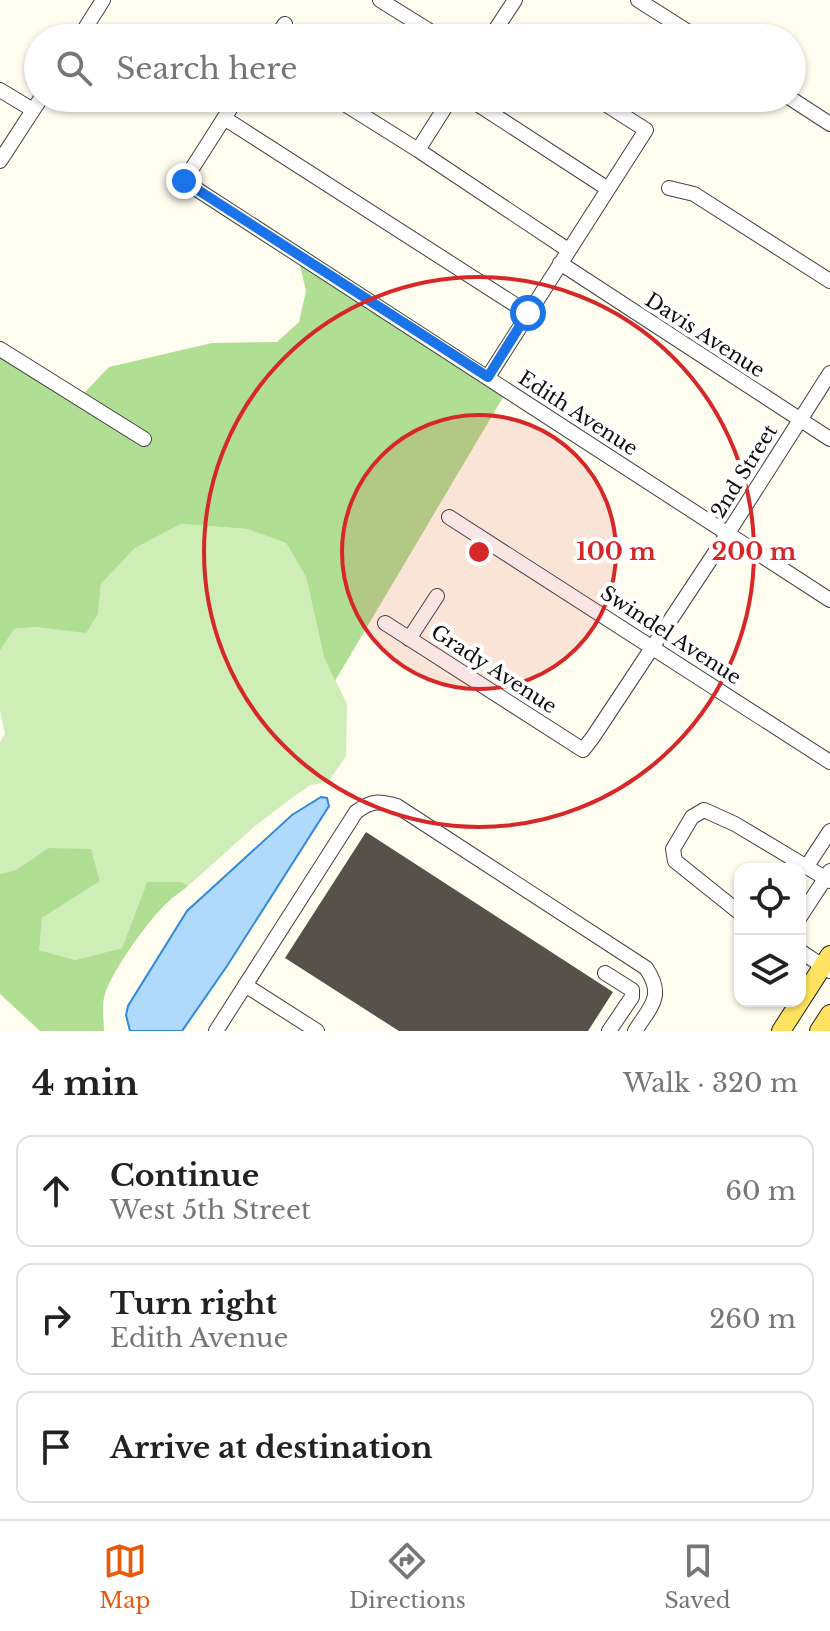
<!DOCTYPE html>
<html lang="en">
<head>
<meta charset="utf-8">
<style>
	body { margin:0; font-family:"Libre Baskerville",serif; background:#f6f6f6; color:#222 }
	.controls { position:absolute; right:24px; bottom:24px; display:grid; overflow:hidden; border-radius:16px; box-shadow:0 2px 6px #0004 }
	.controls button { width:72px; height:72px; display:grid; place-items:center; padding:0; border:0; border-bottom:2px solid #e0e0e0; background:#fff; color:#222; font:40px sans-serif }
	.stop { position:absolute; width:24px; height:24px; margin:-18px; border:6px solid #1a73e8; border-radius:50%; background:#fff }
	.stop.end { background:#1a73e8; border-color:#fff; box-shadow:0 2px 8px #0008 }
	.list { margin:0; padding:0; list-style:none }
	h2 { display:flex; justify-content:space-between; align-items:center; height:104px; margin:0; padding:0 32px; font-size:34px }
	h2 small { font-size:26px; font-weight:400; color:#767676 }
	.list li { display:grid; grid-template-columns:52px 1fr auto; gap:24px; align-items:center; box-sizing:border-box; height:112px; margin:0 16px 16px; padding:0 16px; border:2px solid #e0e0e0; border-radius:16px }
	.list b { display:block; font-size:30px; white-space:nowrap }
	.list p { margin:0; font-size:26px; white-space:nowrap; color:#767676 }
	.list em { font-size:26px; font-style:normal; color:#767676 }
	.icon { flex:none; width:44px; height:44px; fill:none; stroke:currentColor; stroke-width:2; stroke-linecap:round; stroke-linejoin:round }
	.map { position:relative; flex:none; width:830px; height:1031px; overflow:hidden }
	.search { position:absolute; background:#fff; box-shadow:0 2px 6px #0004; left:24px; right:24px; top:24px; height:88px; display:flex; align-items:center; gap:20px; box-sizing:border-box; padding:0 28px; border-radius:44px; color:#767676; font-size:30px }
	.sheet { height:488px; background:#fff }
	nav { display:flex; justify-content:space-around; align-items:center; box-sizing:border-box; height:112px; border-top:2px solid #e0e0e0; background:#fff; font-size:22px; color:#767676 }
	nav a { display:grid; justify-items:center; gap:4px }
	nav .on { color:#ea580c }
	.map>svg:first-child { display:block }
	.green { fill:#cfedb6 }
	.forest { fill:#b0df93 }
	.water { fill:#b0dafb; stroke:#308ad9; stroke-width:2 }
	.building { fill:#58504a }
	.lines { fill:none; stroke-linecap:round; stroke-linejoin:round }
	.minor-casing { stroke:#414141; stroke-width:16 }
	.major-casing { stroke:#1f1f1f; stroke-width:20 }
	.minor { stroke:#fff; stroke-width:14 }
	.major { stroke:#ffe360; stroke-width:18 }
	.route { stroke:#1a73e8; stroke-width:10 }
	.ring { fill:none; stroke:#d62828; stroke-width:4 }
	.labels { text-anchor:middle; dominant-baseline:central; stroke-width:8; stroke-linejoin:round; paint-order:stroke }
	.street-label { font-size:20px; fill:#0e0e0e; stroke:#fff }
	.centre { fill:#d62828; stroke:#fff; stroke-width:4 }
	.ring-label { font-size:24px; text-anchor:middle; font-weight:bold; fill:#d62828; stroke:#fff; stroke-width:8; stroke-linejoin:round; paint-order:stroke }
</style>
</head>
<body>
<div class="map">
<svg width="830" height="1031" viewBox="0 0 830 1031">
	<rect width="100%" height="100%" fill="#fffdf0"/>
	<!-- green -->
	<path class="green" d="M 181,524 L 247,529 L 286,543 L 306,577 L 324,657 L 347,704 L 346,756 L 328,782 L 310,785 L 289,800 L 255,826 L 188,886 L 182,882 L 147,882 L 122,948 L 75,960 L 38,950 L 42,918 L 100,881 L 91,850 L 48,848 L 16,870 L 0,874 L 0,742 L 5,734 L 0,711 L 0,651 L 14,629 L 36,627 L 86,632 L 98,614 L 101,584 L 135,548 Z"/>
	<!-- forest -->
	<path class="forest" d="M 299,261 L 505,394 L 335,681 L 324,657 L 306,577 L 286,543 L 247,529 L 181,524 L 135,548 L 101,584 L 98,614 L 86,633 L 36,627 L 14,629 L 0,651 L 0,354 L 146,445 L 151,438 L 0,343 L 0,340 L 83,394 L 109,367 L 212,343 L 277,342 L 299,322 L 306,291 Z
		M 48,848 L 91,849 L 100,881 L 42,918 L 39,950 L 75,960 L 122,948 L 147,882 L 182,882 L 188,886 C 181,892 174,896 168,902 C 149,919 112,971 105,994 C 101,1006 104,1020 104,1031 L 40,1031 L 0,994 L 0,874 L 16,870 Z"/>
	<!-- water -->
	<path class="water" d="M 321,797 L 327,798 L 329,806 L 227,966 L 182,1031 L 130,1031 L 126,1015 L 128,1006 L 187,911 L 292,815 Z"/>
	<!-- building -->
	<path class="building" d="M 366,832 L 613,992 L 588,1031 L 399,1031 L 285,958 Z"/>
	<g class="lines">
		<defs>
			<path id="minor" d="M 380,0 L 441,38
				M 638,0 L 698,38
				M 79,38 L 103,0
				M 275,38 L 285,24
				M 490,38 L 515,0
				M 0,90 L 33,110
				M 237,98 L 184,181 L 830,600
				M 335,98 L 418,150 L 568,250
				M 468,98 L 608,189
				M 790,98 L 830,124
				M 224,118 L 528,313
				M 418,150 L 451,98
				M 0,161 L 41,98
				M 669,188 L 694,194 L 830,281
				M 560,263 L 830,439
				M 0,349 L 144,439
				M 488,377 L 646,130 L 596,98
				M 449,517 L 830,762
				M 385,623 L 583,750 L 593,737 L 728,533 L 830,373
				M 409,639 L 437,596
				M 807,866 L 830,831
				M 740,913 L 675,861 L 673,849 L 692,817 L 704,810 L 735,824 L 830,881
				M 800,917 L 830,871
				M 800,951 L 830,971
				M 605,973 L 632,990 L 632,997 L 609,1031
				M 245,985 L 317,1031
				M 216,1031 L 356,812 C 372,800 379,801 397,806 L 646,968 C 665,996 651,1006 635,1031"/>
			<path id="major" d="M 781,1031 L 830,955
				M 819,1031 L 830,1014"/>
		</defs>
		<!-- minor casing -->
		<use href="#minor" class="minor-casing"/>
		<!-- major casing -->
		<use href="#major" class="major-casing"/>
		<!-- minor -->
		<use href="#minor" class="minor"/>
		<!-- major -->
		<use href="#major" class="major"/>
	</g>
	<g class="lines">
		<!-- route -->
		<path class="route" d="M 184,181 L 488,377 L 528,313"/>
	</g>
	<!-- distance rings -->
	<circle cx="479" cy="552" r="137" fill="#d62828" fill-opacity=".12"/>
	<g class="ring">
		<circle cx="479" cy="552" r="137"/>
		<circle cx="479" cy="552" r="275"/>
	</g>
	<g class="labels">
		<!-- street labels -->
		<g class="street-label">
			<text transform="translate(705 335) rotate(33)">Davis Avenue</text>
			<text transform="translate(578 413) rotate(33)">Edith Avenue</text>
			<text transform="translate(744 471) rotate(-58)">2nd Street</text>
			<text transform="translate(671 635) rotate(33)">Swindel Avenue</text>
			<text transform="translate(494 669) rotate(33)">Grady Avenue</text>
		</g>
	</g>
	<circle cx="479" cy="552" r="12" class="centre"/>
	<g class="ring-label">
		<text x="616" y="560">100 m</text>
		<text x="754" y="560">200 m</text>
	</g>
</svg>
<div class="controls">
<button><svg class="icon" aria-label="locate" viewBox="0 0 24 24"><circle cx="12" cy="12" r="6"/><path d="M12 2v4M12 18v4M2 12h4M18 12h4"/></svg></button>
<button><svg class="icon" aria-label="layers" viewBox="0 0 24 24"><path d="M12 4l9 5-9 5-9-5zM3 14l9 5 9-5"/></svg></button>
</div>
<div class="stop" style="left:528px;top:313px"></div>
<div class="stop end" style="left:184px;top:181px"></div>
<div class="search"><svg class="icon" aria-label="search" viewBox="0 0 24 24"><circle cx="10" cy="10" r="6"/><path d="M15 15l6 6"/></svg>Search here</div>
</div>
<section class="sheet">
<h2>4 min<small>Walk · 320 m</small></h2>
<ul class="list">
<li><svg class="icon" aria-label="ahead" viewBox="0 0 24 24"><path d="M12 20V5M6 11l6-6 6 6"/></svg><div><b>Continue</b><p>West 5th Street</p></div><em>60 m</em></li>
<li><svg class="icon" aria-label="right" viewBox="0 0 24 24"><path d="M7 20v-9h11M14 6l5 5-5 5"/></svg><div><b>Turn right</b><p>Edith Avenue</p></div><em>260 m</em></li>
<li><svg class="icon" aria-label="arrive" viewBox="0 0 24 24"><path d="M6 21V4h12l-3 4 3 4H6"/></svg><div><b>Arrive at destination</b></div></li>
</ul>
</section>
<nav>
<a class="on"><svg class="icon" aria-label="map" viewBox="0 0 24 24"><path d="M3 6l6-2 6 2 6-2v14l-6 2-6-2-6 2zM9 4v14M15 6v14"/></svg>Map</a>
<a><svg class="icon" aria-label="directions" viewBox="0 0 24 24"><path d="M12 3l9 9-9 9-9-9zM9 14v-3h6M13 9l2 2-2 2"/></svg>Directions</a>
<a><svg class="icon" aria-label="saved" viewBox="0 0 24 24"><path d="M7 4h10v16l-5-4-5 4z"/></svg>Saved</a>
</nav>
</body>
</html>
